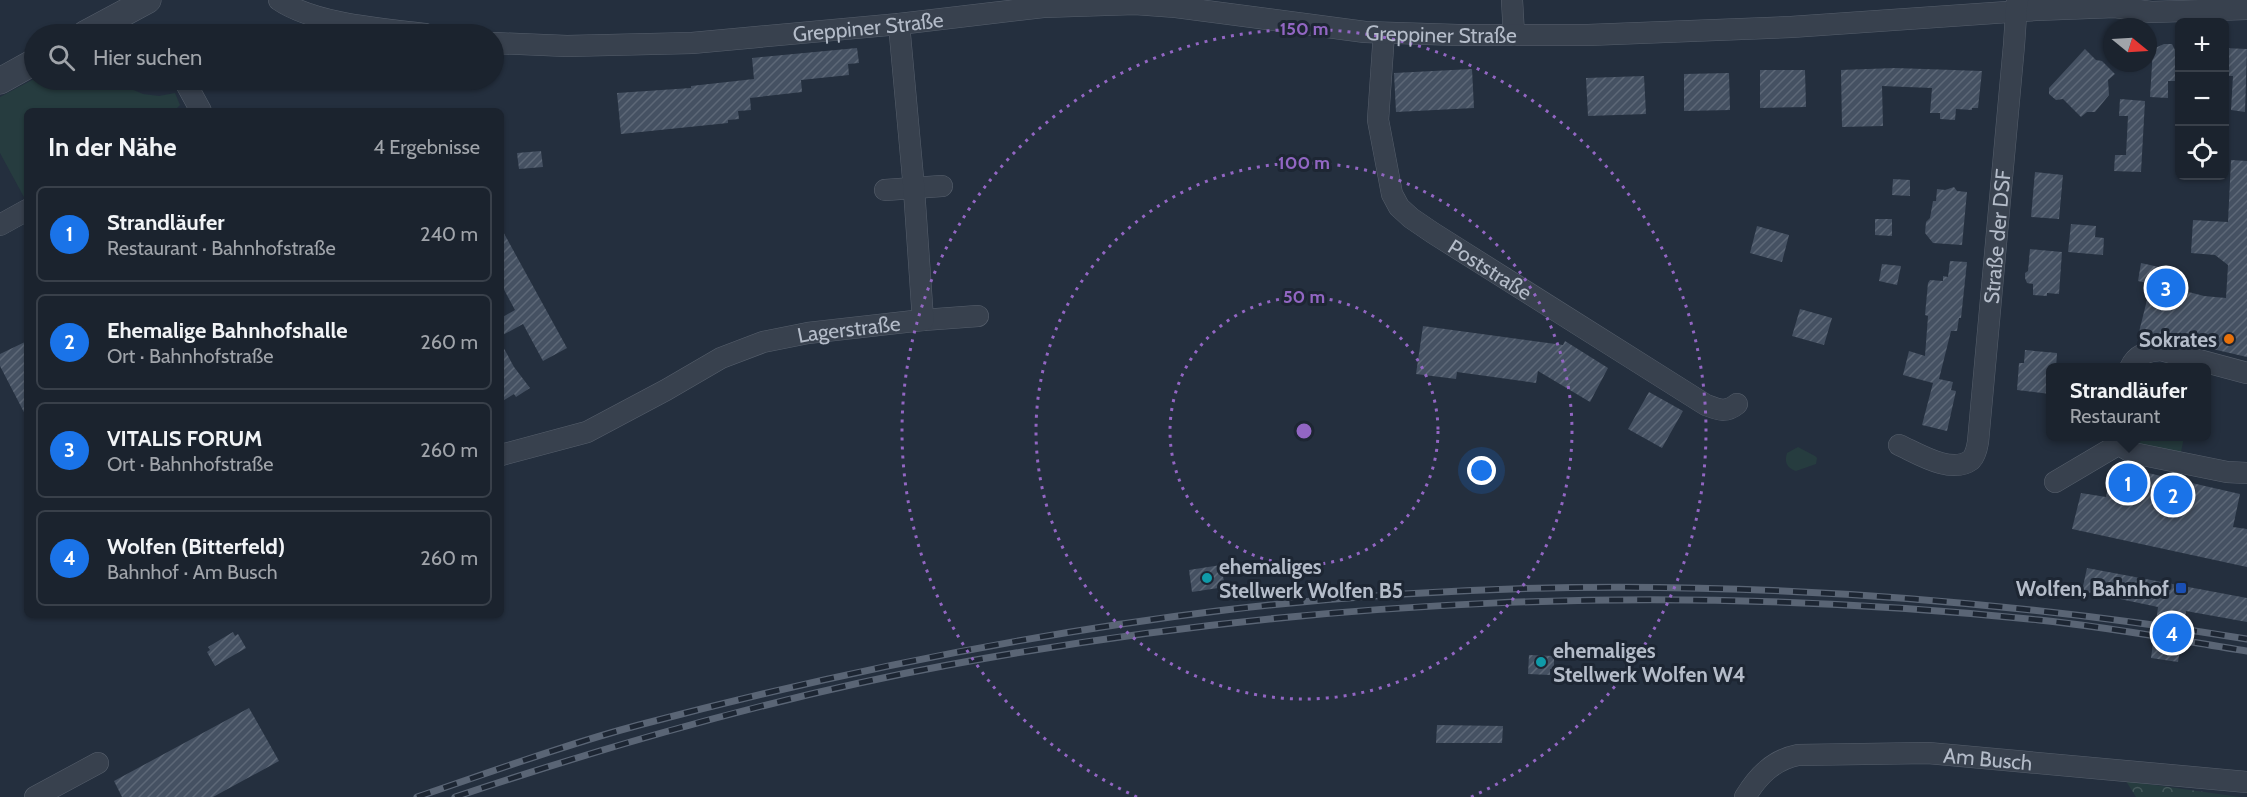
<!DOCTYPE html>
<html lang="de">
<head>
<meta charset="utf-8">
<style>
	body { margin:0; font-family:Cabin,sans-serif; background:#242b36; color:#f1f3f6 }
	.controls { position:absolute; right:18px; top:18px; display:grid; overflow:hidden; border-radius:9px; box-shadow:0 2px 4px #0004 }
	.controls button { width:54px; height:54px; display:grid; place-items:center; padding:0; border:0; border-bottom:2px solid #39404a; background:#1b232e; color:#f1f3f6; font:30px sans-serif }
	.compass { position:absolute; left:2103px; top:18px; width:54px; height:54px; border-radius:50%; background:#1b232e; box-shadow:0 2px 4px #0004; rotate:108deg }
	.you { position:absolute; left:1482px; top:471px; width:21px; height:21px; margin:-15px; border:4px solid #fff; border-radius:50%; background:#1a73e8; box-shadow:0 0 0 9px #1a73e833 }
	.badge { display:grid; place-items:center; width:39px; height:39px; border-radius:50%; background:#1a73e8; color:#fff; font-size:20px; font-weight:700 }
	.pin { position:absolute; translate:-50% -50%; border:3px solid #fff; box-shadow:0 2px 6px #0006 }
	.popup { position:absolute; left:2046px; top:363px; width:165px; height:78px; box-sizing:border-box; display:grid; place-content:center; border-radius:9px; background:#1b232e; filter:drop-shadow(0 2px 4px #0005); font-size:20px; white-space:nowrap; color:#a0a4aa }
	.popup b { font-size:22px; color:#f1f3f6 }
	.popup::after { content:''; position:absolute; left:50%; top:100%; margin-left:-12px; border:12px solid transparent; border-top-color:#1b232e }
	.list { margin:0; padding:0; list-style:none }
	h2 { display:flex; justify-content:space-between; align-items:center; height:78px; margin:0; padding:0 24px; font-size:26px }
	h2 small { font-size:20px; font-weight:400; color:#a0a4aa }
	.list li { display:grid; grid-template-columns:39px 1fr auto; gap:18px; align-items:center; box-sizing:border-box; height:96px; margin:0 12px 12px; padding:0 12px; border:2px solid #39404a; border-radius:9px }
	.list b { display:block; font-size:22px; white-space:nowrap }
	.list p { margin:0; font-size:20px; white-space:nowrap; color:#a0a4aa }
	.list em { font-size:20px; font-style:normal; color:#a0a4aa }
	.icon { flex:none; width:33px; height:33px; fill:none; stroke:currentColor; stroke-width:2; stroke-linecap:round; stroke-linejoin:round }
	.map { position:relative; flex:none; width:2247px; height:797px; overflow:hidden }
	.search { position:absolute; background:#1b232e; box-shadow:0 2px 4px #0004; left:24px; top:24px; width:480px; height:66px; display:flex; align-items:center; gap:15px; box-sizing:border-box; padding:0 21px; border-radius:33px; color:#a0a4aa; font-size:22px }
	.panel { position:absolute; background:#1b232e; box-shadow:0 2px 4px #0004; left:24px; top:108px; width:480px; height:510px; border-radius:9px }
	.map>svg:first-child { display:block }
	.green { fill:#263c3f }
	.forest { fill:url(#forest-crowns) }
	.building { fill:url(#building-hatch) }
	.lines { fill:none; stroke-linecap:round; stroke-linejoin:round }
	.minor-casing { stroke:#565f6c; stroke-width:22 }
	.tertiary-casing { stroke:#565f6c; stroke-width:27 }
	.minor { stroke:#38414e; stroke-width:21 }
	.tertiary { stroke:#38414e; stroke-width:26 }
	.rail-casing { stroke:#5a6575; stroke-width:7 }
	.rail { stroke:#1d2633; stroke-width:4.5; stroke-dasharray:14; stroke-linecap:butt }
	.ring { fill:none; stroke:#9266c3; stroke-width:3; stroke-dasharray:3 6 }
	.food-dot { fill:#e8710a; stroke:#1d2633; stroke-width:2 }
	.culture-dot { fill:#0f9aa8; stroke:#1d2633; stroke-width:2 }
	.transit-dot { fill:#1a4fb4; stroke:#1d2633; stroke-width:2 }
	.labels { text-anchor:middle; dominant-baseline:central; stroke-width:6; stroke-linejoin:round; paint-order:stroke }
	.street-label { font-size:21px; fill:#b4bcc9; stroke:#1d2633 }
	.poi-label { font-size:21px; font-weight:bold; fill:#b4bcc9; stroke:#1d2633; text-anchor:end }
	.centre { fill:#9266c3; stroke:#1d2633; stroke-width:3 }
	.ring-label { font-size:18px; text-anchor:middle; font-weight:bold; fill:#9266c3; stroke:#1d2633; stroke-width:6; stroke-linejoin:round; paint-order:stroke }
</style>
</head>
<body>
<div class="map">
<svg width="2247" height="797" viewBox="0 0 2247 797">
	<defs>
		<pattern id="forest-crowns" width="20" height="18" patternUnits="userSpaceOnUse" patternTransform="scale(1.5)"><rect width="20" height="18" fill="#263c3f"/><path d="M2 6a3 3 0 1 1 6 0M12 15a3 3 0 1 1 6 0" fill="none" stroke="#435659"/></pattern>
		<pattern id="building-hatch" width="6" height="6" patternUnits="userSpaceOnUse" patternTransform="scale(1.5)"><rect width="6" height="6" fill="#455162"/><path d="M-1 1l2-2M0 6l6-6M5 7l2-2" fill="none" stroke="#5d6877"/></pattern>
	</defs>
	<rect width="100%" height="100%" fill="#242f3e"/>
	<!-- green -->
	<path class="green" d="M 34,79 L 110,80 L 143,94 L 159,96 L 175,93 L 180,105 L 174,111 L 27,111 L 27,198 L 25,199 L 0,153 L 0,97 Z
		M 2133,437 L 2184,437 L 2181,452 L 2137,443 Z
		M 1798,447 L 1815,456 L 1817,458 L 1816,464 L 1796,471 C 1787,468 1784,462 1787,453 Z"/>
	<!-- forest -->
	<path class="forest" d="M 2126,781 L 2240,797 L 2136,797 Z"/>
	<!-- building -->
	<path class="building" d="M 2164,44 L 2172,44 L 2175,50 L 2180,50 L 2180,81 L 2168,81 L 2168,98 L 2150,97 L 2153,49 Z
		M 857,48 L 859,63 L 848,64 L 849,75 L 801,80 L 802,92 L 750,98 L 751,110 L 738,111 L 739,119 L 728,120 L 728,123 L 621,134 L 617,93 L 691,88 L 691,86 L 754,79 L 752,58 Z
		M 2224,48 L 2247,49 L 2245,112 L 2231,110 L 2233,76 L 2224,76 Z
		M 2085,49 L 2096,60 L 2102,61 L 2115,74 L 2108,80 L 2109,95 L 2095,112 L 2087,112 L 2081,117 L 2063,99 L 2056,100 L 2049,94 L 2049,88 Z
		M 1895,68 L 1982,71 L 1978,108 L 1972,108 L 1972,110 L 1956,109 L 1955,120 L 1940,119 L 1940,113 L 1930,113 L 1932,88 L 1882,86 L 1883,126 L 1842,127 L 1841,70 Z
		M 1472,69 L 1474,108 L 1396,112 L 1394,73 Z
		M 1760,70 L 1805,70 L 1806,107 L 1760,108 Z
		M 1729,73 L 1730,110 L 1684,111 L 1684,74 Z
		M 1644,76 L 1646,114 L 1588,116 L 1586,78 Z
		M 2120,99 L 2145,101 L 2141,172 L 2114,171 L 2115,155 L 2126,155 L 2128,116 L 2119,116 Z
		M 541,151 L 543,167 L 519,169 L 517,153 Z
		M 2231,160 L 2247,161 L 2247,357 L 2139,332 L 2151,284 L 2138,281 L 2141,263 L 2181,272 L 2181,290 L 2204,296 L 2226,298 L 2228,265 L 2215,255 L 2191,253 L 2193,220 L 2228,222 Z
		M 2035,172 L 2063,175 L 2059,219 L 2031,217 Z
		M 1893,179 L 1910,180 L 1910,196 L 1892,195 Z
		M 1954,187 L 1957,191 L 1967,192 L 1962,245 L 1933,243 L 1925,233 L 1926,222 L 1930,218 L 1933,201 L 1936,201 L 1937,189 L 1945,190 Z
		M 1875,219 L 1892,219 L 1892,236 L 1875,235 Z
		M 2071,224 L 2096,226 L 2095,237 L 2104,238 L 2103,255 L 2068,252 Z
		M 1757,226 L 1789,235 L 1782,262 L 1750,253 Z
		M 501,228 L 567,348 L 543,361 L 523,324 L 501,336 L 501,318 L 515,310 L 501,284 Z
		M 2030,249 L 2062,252 L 2059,294 L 2047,293 L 2047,296 L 2033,295 L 2033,284 L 2027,283 L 2025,278 L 2025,273 L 2028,271 Z
		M 1950,261 L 1967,262 L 1961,318 L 1959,318 L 1957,331 L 1951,331 L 1939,379 L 1953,382 L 1951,390 L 1956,391 L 1947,431 L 1922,425 L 1933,383 L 1903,375 L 1909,351 L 1925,356 L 1928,316 L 1925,315 L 1928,283 L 1930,280 L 1943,281 L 1943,276 L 1948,277 Z
		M 1882,264 L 1901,266 L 1897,285 L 1879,281 Z
		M 1800,309 L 1832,318 L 1824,345 L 1792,336 Z
		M 1423,326 L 1563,345 L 1565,341 L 1608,368 L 1590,402 L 1538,371 L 1536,383 L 1457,372 L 1456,379 L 1416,374 Z
		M 27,341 L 27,418 L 0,366 L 0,354 Z
		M 501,343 L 514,367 L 530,388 L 516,397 L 514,394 L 501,402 Z
		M 2025,350 L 2057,353 L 2056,368 L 2050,368 L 2050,394 L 2017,390 L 2019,363 L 2024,363 Z
		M 1649,392 L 1683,411 L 1662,448 L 1628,429 Z
		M 2113,465 L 2240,494 L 2233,527 L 2247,529 L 2247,567 L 2072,529 L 2081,493 L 2106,497 Z
		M 1221,565 L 1225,587 L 1192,592 L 1189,570 Z
		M 2087,568 L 2247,598 L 2247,622 L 2186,611 L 2178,662 L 2151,658 L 2158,607 L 2082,591 Z
		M 233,632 L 235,636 L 238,634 L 246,648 L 215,666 L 207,652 L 210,650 L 208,647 Z
		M 1529,655 L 1554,656 L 1554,669 L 1550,669 L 1550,675 L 1528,674 Z
		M 249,708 L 279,761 L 213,797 L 122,797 L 114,781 Z
		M 1437,725 L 1503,726 L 1502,743 L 1436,743 Z"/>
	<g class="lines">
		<defs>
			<g id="minor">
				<path d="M 279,0 C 314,24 383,29 425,34"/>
				<path d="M 1512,0 L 1514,35"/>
				<path id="s1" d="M 1384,33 L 1378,120 L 1392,194 L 1399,207 L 1411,218 L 1433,233 L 1706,405 C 1719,410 1726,413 1737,404"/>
				<path id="s2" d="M 494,43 L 567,46 L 692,43 L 899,24 L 1043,7 L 1135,4 L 1176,7 L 1365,32 L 1458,35 L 1588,35 L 1791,27 L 2036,10 L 2115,7 L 2151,12 L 2247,9"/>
				<path d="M 184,80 L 201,111"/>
				<path d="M 885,190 L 942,186"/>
				<path d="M 0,225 L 27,210"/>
				<path d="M 923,320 L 978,316"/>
				<path d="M 2130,368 C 2136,354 2148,351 2161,350 L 2247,373"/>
				<path id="s3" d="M 1899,445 C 1917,453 1951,475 1971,460 C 1975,456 1977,448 1978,442 L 2014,45 L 2017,0"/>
				<path id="s4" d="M 501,455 L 587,432 L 666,390 L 721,358 L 763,342 L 808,333 L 923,320 L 914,189 L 899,24"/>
				<path d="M 2055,482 L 2121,443 L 2126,449 L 2133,453 L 2227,472 L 2247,473"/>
				<path d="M 35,797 L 98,763"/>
				<path id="s5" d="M 1745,797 C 1758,776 1773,760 1798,755 L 1928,753 L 2247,782"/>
			</g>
			<path id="tertiary" d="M 85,34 L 148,0
				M 0,81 L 34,62"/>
		</defs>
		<!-- minor casing -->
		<use href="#minor" class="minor-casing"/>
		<!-- tertiary casing -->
		<use href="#tertiary" class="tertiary-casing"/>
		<!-- minor -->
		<use href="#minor" class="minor"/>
		<!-- tertiary -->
		<use href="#tertiary" class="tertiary"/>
		<defs>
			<path id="rail" d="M 417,797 C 491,772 564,745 639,725 C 832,674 1027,634 1225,610 C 1564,570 1910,585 2247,639
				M 455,797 C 616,743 781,696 948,665 C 1307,598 1676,582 2039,620 C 2109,627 2178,640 2247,651"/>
		</defs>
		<!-- rail casing -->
		<use href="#rail" class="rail-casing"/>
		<!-- rail -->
		<use href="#rail" class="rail"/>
	</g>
	<!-- distance rings -->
	<g class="ring">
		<circle cx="1304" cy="431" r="134"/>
		<circle cx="1304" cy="431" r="268"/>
		<path d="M1137 797A402 402 0 1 1 1471 797"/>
	</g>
	<!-- markers -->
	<circle class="food-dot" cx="2229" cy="339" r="6"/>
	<g class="culture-dot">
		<circle cx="1207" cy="578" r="6"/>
		<circle cx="1541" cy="662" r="6"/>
	</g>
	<rect class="transit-dot" x="2175" y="582" width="12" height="12" rx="3"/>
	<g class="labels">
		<!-- street labels -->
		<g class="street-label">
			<text stroke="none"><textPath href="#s2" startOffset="375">Greppiner Straße</textPath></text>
			<text stroke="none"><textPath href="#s2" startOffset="951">Greppiner Straße</textPath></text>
			<text stroke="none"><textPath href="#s3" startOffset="303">Straße der DSF</textPath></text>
			<text stroke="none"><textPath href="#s1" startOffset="288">Poststraße</textPath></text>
			<text stroke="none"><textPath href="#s4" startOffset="374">Lagerstraße</textPath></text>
			<text stroke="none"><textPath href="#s5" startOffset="260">Am Busch</textPath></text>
		</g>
		<!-- poi labels -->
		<g class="poi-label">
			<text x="2217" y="339">Sokrates</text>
			<text x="1219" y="566" text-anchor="start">ehemaliges<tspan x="1219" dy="24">Stellwerk Wolfen B5</tspan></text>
			<text x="2169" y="588">Wolfen, Bahnhof</text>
			<text x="1553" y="650" text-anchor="start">ehemaliges<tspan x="1553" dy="24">Stellwerk Wolfen W4</tspan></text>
		</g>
	</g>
	<circle cx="1304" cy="431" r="9" class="centre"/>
	<g class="ring-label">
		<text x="1304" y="35">150 m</text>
		<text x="1304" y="169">100 m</text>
		<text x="1304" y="303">50 m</text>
	</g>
</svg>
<div class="controls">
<button>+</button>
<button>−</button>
<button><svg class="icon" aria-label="locate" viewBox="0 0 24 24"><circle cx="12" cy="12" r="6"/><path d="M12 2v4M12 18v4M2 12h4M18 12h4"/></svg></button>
</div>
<svg class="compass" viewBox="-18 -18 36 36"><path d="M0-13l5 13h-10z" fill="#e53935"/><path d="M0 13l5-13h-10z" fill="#a0a4aa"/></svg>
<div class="you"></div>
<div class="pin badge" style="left:2128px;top:483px">1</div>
<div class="popup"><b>Strandläufer</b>Restaurant</div>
<div class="pin badge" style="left:2173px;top:495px">2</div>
<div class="pin badge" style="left:2166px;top:288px">3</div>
<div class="pin badge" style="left:2172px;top:633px">4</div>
<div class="search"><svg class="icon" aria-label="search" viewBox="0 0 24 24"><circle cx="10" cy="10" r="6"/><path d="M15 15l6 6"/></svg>Hier suchen</div>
<section class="panel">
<h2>In der Nähe<small>4 Ergebnisse</small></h2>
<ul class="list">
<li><span class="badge">1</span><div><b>Strandläufer</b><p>Restaurant · Bahnhofstraße</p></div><em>240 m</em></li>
<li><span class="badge">2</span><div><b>Ehemalige Bahnhofshalle</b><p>Ort · Bahnhofstraße</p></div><em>260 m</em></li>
<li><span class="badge">3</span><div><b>VITALIS FORUM</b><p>Ort · Bahnhofstraße</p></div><em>260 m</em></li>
<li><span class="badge">4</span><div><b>Wolfen (Bitterfeld)</b><p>Bahnhof · Am Busch</p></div><em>260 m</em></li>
</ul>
</section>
</div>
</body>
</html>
